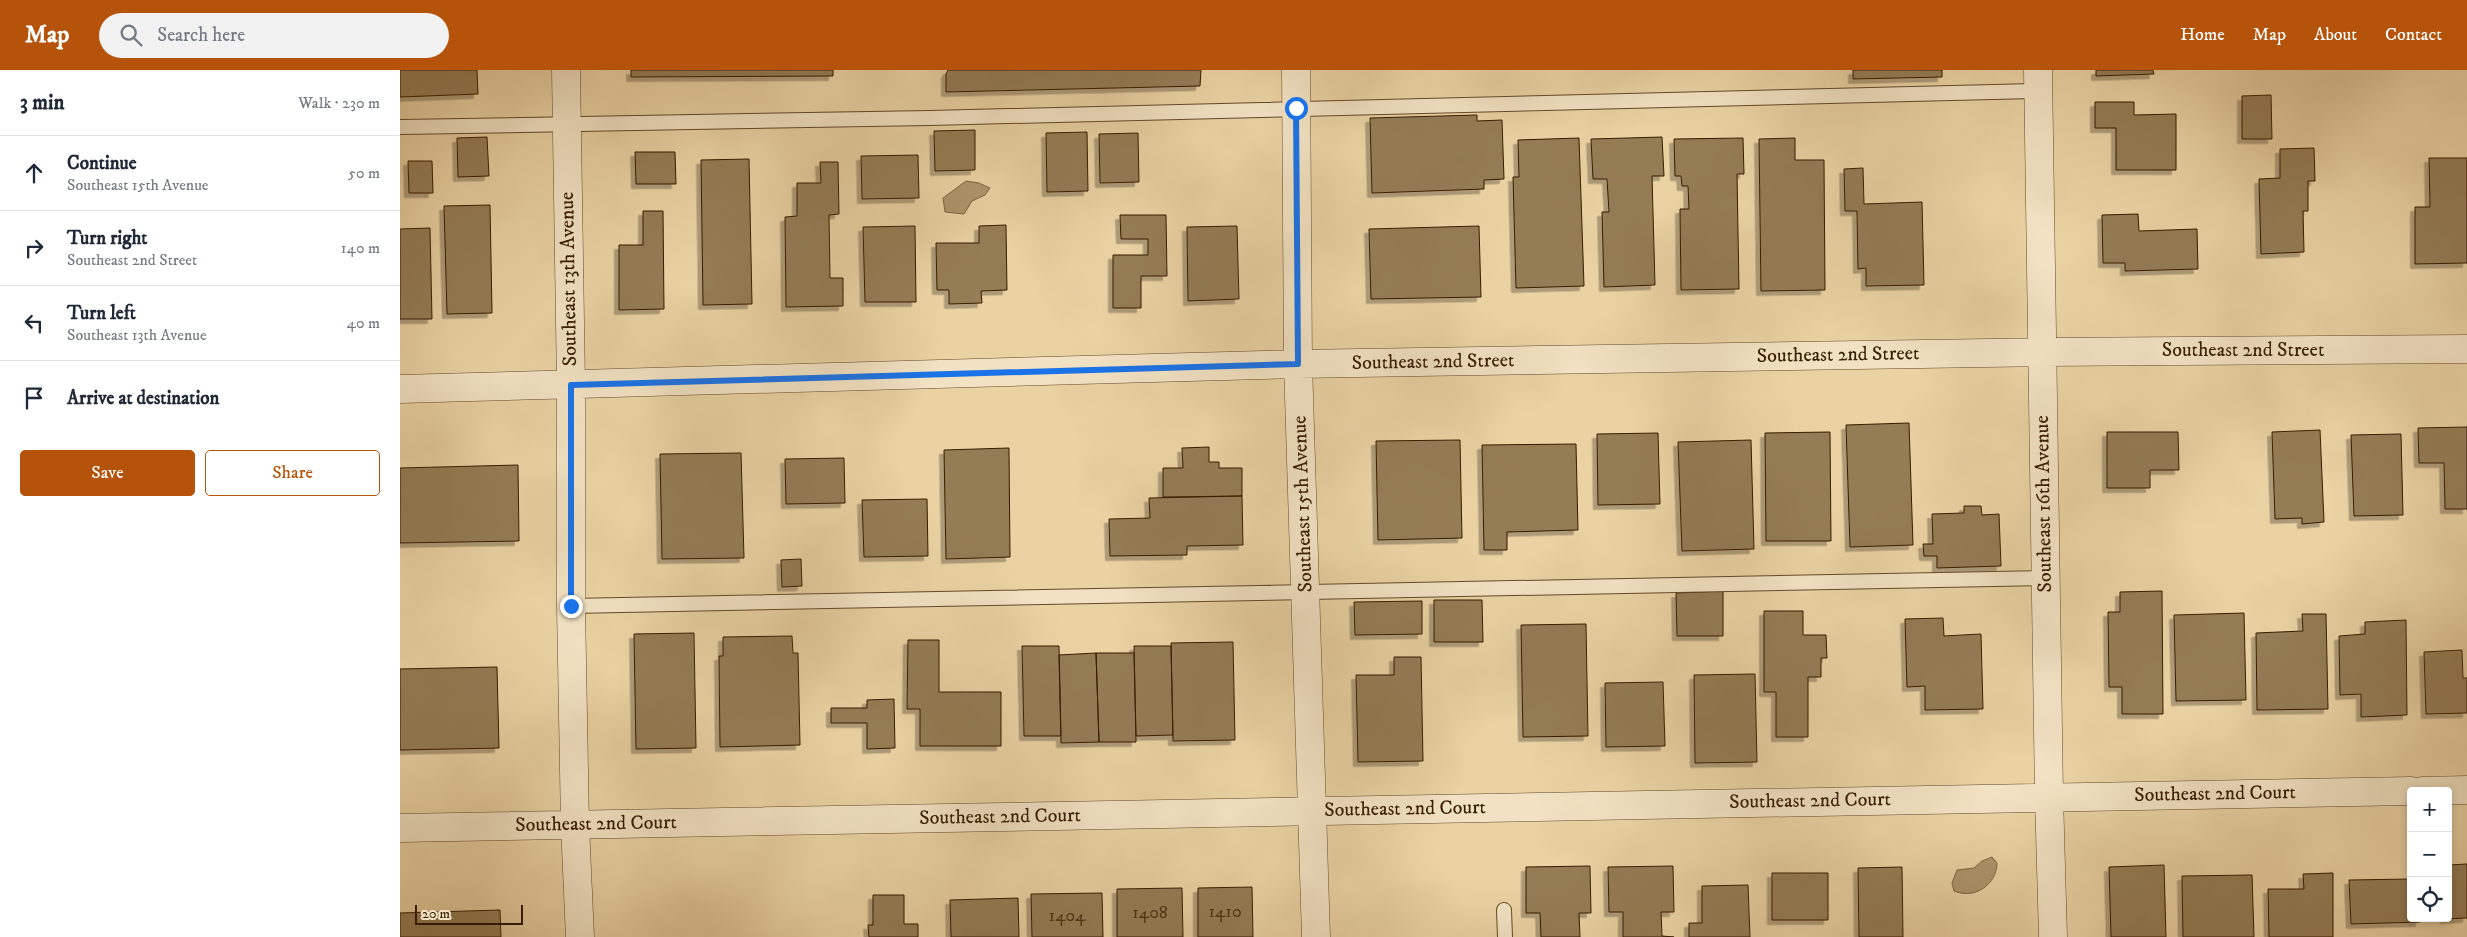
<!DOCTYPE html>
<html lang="en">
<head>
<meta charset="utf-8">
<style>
	body { margin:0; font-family:"IM FELL DW Pica",serif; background:#f2f2f3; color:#1f2937 }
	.controls { position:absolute; right:15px; bottom:15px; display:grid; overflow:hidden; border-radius:5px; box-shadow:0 2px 8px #0003 }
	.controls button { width:45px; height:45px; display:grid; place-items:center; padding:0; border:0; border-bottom:1px solid #e0e1e3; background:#fff; color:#1f2937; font:25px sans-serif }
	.scale { position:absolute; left:15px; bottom:12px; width:108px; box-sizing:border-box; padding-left:5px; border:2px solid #371d01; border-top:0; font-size:14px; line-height:18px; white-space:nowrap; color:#371d01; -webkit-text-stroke:4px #f1e2c3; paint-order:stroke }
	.stop { position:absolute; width:15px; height:15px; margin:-11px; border:4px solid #1a73e8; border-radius:50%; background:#fff }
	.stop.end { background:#1a73e8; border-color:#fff; box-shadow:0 1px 5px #0008 }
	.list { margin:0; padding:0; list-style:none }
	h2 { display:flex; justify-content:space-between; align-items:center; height:65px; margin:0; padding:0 20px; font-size:21px }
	h2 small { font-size:16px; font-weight:400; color:#747a83 }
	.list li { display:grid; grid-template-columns:32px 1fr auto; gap:15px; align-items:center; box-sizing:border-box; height:75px; padding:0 20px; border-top:1px solid #e0e1e3 }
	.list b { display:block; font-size:19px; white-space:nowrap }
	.list p { margin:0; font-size:16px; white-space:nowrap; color:#747a83 }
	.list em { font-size:16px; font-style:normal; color:#747a83 }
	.actions { display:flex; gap:10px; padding:15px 20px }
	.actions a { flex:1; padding:11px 0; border:1px solid #b45309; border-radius:5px; text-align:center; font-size:18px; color:#b45309 }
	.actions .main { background:#b45309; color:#fff }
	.icon { flex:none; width:28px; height:28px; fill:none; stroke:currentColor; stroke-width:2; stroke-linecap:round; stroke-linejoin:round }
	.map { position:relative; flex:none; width:2067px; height:867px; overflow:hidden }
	header { display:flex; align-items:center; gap:30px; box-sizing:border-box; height:70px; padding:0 25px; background:#b45309; color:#fff }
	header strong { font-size:24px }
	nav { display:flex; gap:28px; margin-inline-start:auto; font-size:18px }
	.search { width:350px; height:45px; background:#f2f2f3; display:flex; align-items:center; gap:12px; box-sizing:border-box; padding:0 18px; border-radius:28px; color:#747a83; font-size:19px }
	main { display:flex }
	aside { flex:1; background:#fff }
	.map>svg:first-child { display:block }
	.water { fill:#ad946c; stroke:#7e6441 }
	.building { fill:#947b55; stroke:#371d01; filter:url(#shadow) }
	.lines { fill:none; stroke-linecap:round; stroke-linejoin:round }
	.service-casing { stroke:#644a2a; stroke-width:16 }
	.minor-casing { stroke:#644a2a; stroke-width:29 }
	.service { stroke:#f1e2c3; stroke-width:14 }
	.minor { stroke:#f1e2c3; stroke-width:28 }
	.route { stroke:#1a73e8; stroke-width:6 }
	.labels { text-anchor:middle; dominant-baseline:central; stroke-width:4; stroke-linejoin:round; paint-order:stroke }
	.number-label { font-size:18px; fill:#4e3416 }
	.street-label { font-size:20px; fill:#371d01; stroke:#f1e2c3 }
</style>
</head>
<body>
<header>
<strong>Map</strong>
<div class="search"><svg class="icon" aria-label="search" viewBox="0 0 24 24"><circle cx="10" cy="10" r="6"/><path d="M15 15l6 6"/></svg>Search here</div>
<nav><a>Home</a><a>Map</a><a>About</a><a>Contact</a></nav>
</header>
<main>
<aside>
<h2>3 min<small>Walk · 230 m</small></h2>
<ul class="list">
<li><svg class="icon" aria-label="ahead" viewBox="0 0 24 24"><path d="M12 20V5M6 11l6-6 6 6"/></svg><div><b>Continue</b><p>Southeast 15th Avenue</p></div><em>50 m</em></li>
<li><svg class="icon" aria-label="right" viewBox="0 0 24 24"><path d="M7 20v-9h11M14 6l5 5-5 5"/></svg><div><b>Turn right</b><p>Southeast 2nd Street</p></div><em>140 m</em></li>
<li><svg class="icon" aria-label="left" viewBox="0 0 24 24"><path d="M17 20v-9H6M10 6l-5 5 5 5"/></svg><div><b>Turn left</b><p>Southeast 13th Avenue</p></div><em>40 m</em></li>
<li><svg class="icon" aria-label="arrive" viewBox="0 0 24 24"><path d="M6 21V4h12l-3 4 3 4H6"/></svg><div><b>Arrive at destination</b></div></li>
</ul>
<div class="actions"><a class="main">Save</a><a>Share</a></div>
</aside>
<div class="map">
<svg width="2067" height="867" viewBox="0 0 2067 867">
	<defs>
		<filter id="shadow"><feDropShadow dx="-4.5" dy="4.5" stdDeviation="0" flood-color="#0004"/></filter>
	</defs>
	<rect width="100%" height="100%" fill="#ead2a3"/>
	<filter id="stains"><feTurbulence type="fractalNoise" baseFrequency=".004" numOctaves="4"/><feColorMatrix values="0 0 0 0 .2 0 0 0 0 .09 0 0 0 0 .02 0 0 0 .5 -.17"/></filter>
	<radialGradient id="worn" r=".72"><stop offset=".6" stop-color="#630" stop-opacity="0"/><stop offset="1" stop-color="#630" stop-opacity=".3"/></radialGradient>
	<!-- water -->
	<path class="water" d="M 566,111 L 579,113 L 590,118 L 585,125 L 572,131 L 564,144 L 545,142 L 543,128 Z
		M 1592,787 L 1597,793 C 1597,814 1575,830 1554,821 L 1552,813 L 1557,800 L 1574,798 L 1582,791 Z"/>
	<!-- building -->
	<path class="building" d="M 0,0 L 77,0 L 78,24 L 0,27 Z
		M 231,0 L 433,0 L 433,6 L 231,7 Z
		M 548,0 L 801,0 L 800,16 L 546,22 L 546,4 Z
		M 1453,0 L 1542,0 L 1542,7 L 1453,9 Z
		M 1696,0 L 1753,0 L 1754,4 L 1696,6 Z
		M 1871,25 L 1872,69 L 1842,69 L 1842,26 Z
		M 1695,32 L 1734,32 L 1734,45 L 1776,44 L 1776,100 L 1716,100 L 1716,58 L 1695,58 Z
		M 1077,45 L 1077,51 L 1102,50 L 1104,109 L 1084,110 L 1084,119 L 972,123 L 970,48 Z
		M 575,60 L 575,100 L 535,101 L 534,61 Z
		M 687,62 L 688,121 L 647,122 L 646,63 Z
		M 738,63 L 739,112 L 700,113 L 699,64 Z
		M 87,67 L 89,106 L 58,107 L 57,68 Z
		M 1262,67 L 1264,106 L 1252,106 L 1255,215 L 1204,217 L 1202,142 L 1209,142 L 1207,109 L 1193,109 L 1191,69 Z
		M 1179,68 L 1184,216 L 1116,218 L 1113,107 L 1119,107 L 1118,70 Z
		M 1343,68 L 1344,104 L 1337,104 L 1339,219 L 1281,220 L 1280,139 L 1289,139 L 1288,116 L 1282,116 L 1281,106 L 1275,106 L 1274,69 Z
		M 1395,68 L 1395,90 L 1424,90 L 1425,220 L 1361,221 L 1359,69 Z
		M 1914,78 L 1915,111 L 1908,111 L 1908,141 L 1903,141 L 1904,182 L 1861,184 L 1859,109 L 1880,108 L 1880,79 Z
		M 235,82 L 275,82 L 276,114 L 236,114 Z
		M 518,85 L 519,128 L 462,129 L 461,86 Z
		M 2029,88 L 2067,88 L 2067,193 L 2015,194 L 2015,137 L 2030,137 Z
		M 349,89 L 352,234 L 303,235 L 301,90 Z
		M 8,91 L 32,91 L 33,123 L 9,123 Z
		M 420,92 L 438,92 L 439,144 L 429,145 L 430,208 L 443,208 L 443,236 L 386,237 L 385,147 L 397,146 L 397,113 L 421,113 Z
		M 1463,98 L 1464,134 L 1522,132 L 1524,215 L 1466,216 L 1466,198 L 1458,199 L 1457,141 L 1445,141 L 1444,99 Z
		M 90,135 L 92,243 L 47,244 L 44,136 Z
		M 243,141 L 263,141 L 264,239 L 219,240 L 219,175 L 243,175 Z
		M 1738,144 L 1739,161 L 1797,159 L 1798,199 L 1725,201 L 1725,193 L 1703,193 L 1702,145 Z
		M 720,145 L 766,145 L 767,206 L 741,206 L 741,238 L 713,238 L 713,185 L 748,185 L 748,169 L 721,169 Z
		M 606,155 L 607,220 L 581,221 L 582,233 L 549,234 L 549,220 L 537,220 L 536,173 L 579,173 L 579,156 Z
		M 515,156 L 516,232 L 465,232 L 463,157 Z
		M 837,156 L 839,229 L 788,231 L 787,157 Z
		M 1079,156 L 1081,227 L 971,229 L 969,159 Z
		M 30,158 L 32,249 L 0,249 L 0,159 Z
		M 1509,353 L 1513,475 L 1450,477 L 1446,355 Z
		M 2067,357 L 2067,439 L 2045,439 L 2044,393 L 2019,393 L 2018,358 Z
		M 1920,360 L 1924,452 L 1902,454 L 1902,448 L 1875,449 L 1872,362 Z
		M 1430,362 L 1431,471 L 1366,471 L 1365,363 Z
		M 1707,362 L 1778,362 L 1779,400 L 1750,400 L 1750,418 L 1707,418 Z
		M 1258,363 L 1260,434 L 1198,435 L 1197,364 Z
		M 2001,364 L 2003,445 L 1954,446 L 1951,365 Z
		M 1060,370 L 1062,468 L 978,470 L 976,371 Z
		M 1351,370 L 1354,479 L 1282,481 L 1278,372 Z
		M 1176,374 L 1178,460 L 1107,462 L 1107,480 L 1084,480 L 1082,375 Z
		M 809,377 L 809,392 L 819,392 L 819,398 L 842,398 L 842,426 L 763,427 L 763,398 L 783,398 L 782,378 Z
		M 609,378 L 610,487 L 546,489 L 544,380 Z
		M 341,383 L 344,488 L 262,489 L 260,384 Z
		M 444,388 L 445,433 L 386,434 L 385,389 Z
		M 118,395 L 119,471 L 0,473 L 0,398 Z
		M 842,426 L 843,475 L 787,476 L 787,485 L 710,486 L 709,449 L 750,448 L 749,428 Z
		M 527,429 L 528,486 L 464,487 L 462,430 Z
		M 1564,436 L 1581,436 L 1582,445 L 1599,444 L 1601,496 L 1537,498 L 1537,486 L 1524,486 L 1523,474 L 1533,474 L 1532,444 L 1564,443 Z
		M 401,489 L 402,516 L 382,517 L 381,490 Z
		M 1323,521 L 1323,566 L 1277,566 L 1276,523 Z
		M 1762,521 L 1763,644 L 1722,644 L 1722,617 L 1709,617 L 1708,542 L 1720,542 L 1720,522 Z
		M 1034,530 L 1082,530 L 1083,572 L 1034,572 Z
		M 1022,531 L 1022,564 L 955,565 L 954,532 Z
		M 1364,541 L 1403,541 L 1403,565 L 1426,565 L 1427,588 L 1421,588 L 1421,607 L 1408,607 L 1408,667 L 1376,667 L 1376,622 L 1364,622 Z
		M 1844,543 L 1846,630 L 1776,631 L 1774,545 Z
		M 1902,544 L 1926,544 L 1928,639 L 1857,640 L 1856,563 L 1903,561 Z
		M 1543,548 L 1544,566 L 1581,564 L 1583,639 L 1525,640 L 1525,616 L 1507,617 L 1505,549 Z
		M 2006,550 L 2007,645 L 1961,647 L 1961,624 L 1940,625 L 1939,566 L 1965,564 L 1965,552 Z
		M 1186,554 L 1188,666 L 1123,667 L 1121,555 Z
		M 294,563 L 296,678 L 236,679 L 234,564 Z
		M 392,566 L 393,583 L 398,583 L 400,675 L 320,677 L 319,586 L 323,586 L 323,567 Z
		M 508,570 L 539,570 L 539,622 L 601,622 L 601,676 L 520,676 L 520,639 L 507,639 Z
		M 833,572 L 835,670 L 773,671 L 771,573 Z
		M 622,576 L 659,576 L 661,666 L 624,666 Z
		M 734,576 L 771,576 L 773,665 L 736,666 Z
		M 2062,580 L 2063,608 L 2067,608 L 2067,643 L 2026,644 L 2024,582 Z
		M 696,583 L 734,583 L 736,672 L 699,672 Z
		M 696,583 L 699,672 L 661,673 L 659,585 Z
		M 994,587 L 1021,587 L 1023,691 L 958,692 L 956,605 L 994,605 Z
		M 97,597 L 99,678 L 0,680 L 0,599 Z
		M 1355,604 L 1357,692 L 1295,693 L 1294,605 Z
		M 1263,612 L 1265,676 L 1206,677 L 1205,613 Z
		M 494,629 L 495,678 L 467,679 L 467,653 L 431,653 L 431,638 L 467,638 L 467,630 Z
		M 2067,794 L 2067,848 L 2044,849 L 2048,848 L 2048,795 Z
		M 1764,795 L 1766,867 L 1711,867 L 1709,797 Z
		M 1190,796 L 1191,843 L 1179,843 L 1180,867 L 1141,867 L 1140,843 L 1126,843 L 1126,797 Z
		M 1273,796 L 1274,842 L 1261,842 L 1262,866 L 1274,867 L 1223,867 L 1223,842 L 1209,842 L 1208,797 Z
		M 1502,797 L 1503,867 L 1459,867 L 1458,798 Z
		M 1372,803 L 1428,803 L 1428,850 L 1372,850 Z
		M 1933,803 L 1933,867 L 1869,867 L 1868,819 L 1904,819 L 1903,804 Z
		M 1852,805 L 1854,867 L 1783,867 L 1782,806 Z
		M 2011,809 L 2011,848 L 2020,848 L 2020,852 L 1951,854 L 1949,810 Z
		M 1348,815 L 1350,867 L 1289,867 L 1289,853 L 1302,853 L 1302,816 Z
		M 852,817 L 853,867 L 798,867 L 798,818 Z
		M 782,818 L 783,867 L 717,867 L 717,819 Z
		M 702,823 L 703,867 L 632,867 L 631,824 Z
		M 473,825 L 504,825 L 504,854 L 518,854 L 518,867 L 469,867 L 468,855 L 473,855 Z
		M 618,828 L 619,867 L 551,867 L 550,830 Z
		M 100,840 L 101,867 L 0,867 L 0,843 Z"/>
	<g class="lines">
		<defs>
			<path id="service" d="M 0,57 L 530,48 L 1639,21
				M 171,536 L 1645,508
				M 1104,840 L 1105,867"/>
			<path id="minor" d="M 166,0 L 171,315 L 171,536 L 175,755 L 180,867
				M 896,0 L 898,294 L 916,867
				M 1638,0 L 1649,726 L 1653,867
				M 0,319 L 898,294 L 1642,282 L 2067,279
				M 2023,721 L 2067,720
				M 0,758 L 2011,721"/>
		</defs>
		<!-- service casing -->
		<use href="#service" class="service-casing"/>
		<!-- minor casing -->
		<use href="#minor" class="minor-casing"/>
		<!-- service -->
		<use href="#service" class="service"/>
		<!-- minor -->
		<use href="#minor" class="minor"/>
	</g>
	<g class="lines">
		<!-- route -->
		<path class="route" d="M 171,536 L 171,315 L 898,294 L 896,38"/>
	</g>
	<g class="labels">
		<!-- number labels -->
		<g class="number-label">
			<text x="825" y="842">1410</text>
			<text x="750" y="843">1408</text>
			<text x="667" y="846">1404</text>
		</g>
		<!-- street labels -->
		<g class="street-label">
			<text transform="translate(169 209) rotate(-91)">Southeast 13th Avenue</text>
			<text x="1843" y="280">Southeast 2nd Street</text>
			<text transform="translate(1438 285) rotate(-1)">Southeast 2nd Street</text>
			<text transform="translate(1033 292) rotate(-1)">Southeast 2nd Street</text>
			<text transform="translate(903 434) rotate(-92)">Southeast 15th Avenue</text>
			<text transform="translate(1644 434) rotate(-91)">Southeast 16th Avenue</text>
			<text transform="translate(1815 724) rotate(-1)">Southeast 2nd Court</text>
			<text transform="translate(1410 731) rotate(-1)">Southeast 2nd Court</text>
			<text transform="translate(1005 739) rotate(-1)">Southeast 2nd Court</text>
			<text transform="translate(600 747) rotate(-1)">Southeast 2nd Court</text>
			<text transform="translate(196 754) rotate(-1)">Southeast 2nd Court</text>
		</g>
	</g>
	<rect width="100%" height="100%" filter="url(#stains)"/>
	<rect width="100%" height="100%" fill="url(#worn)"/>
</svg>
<div class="controls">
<button>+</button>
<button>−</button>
<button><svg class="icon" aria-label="locate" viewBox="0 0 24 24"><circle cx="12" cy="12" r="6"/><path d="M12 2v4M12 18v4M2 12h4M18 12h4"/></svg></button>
</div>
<div class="scale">20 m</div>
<div class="stop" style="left:896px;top:38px"></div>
<div class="stop end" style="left:171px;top:536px"></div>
</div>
</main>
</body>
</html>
